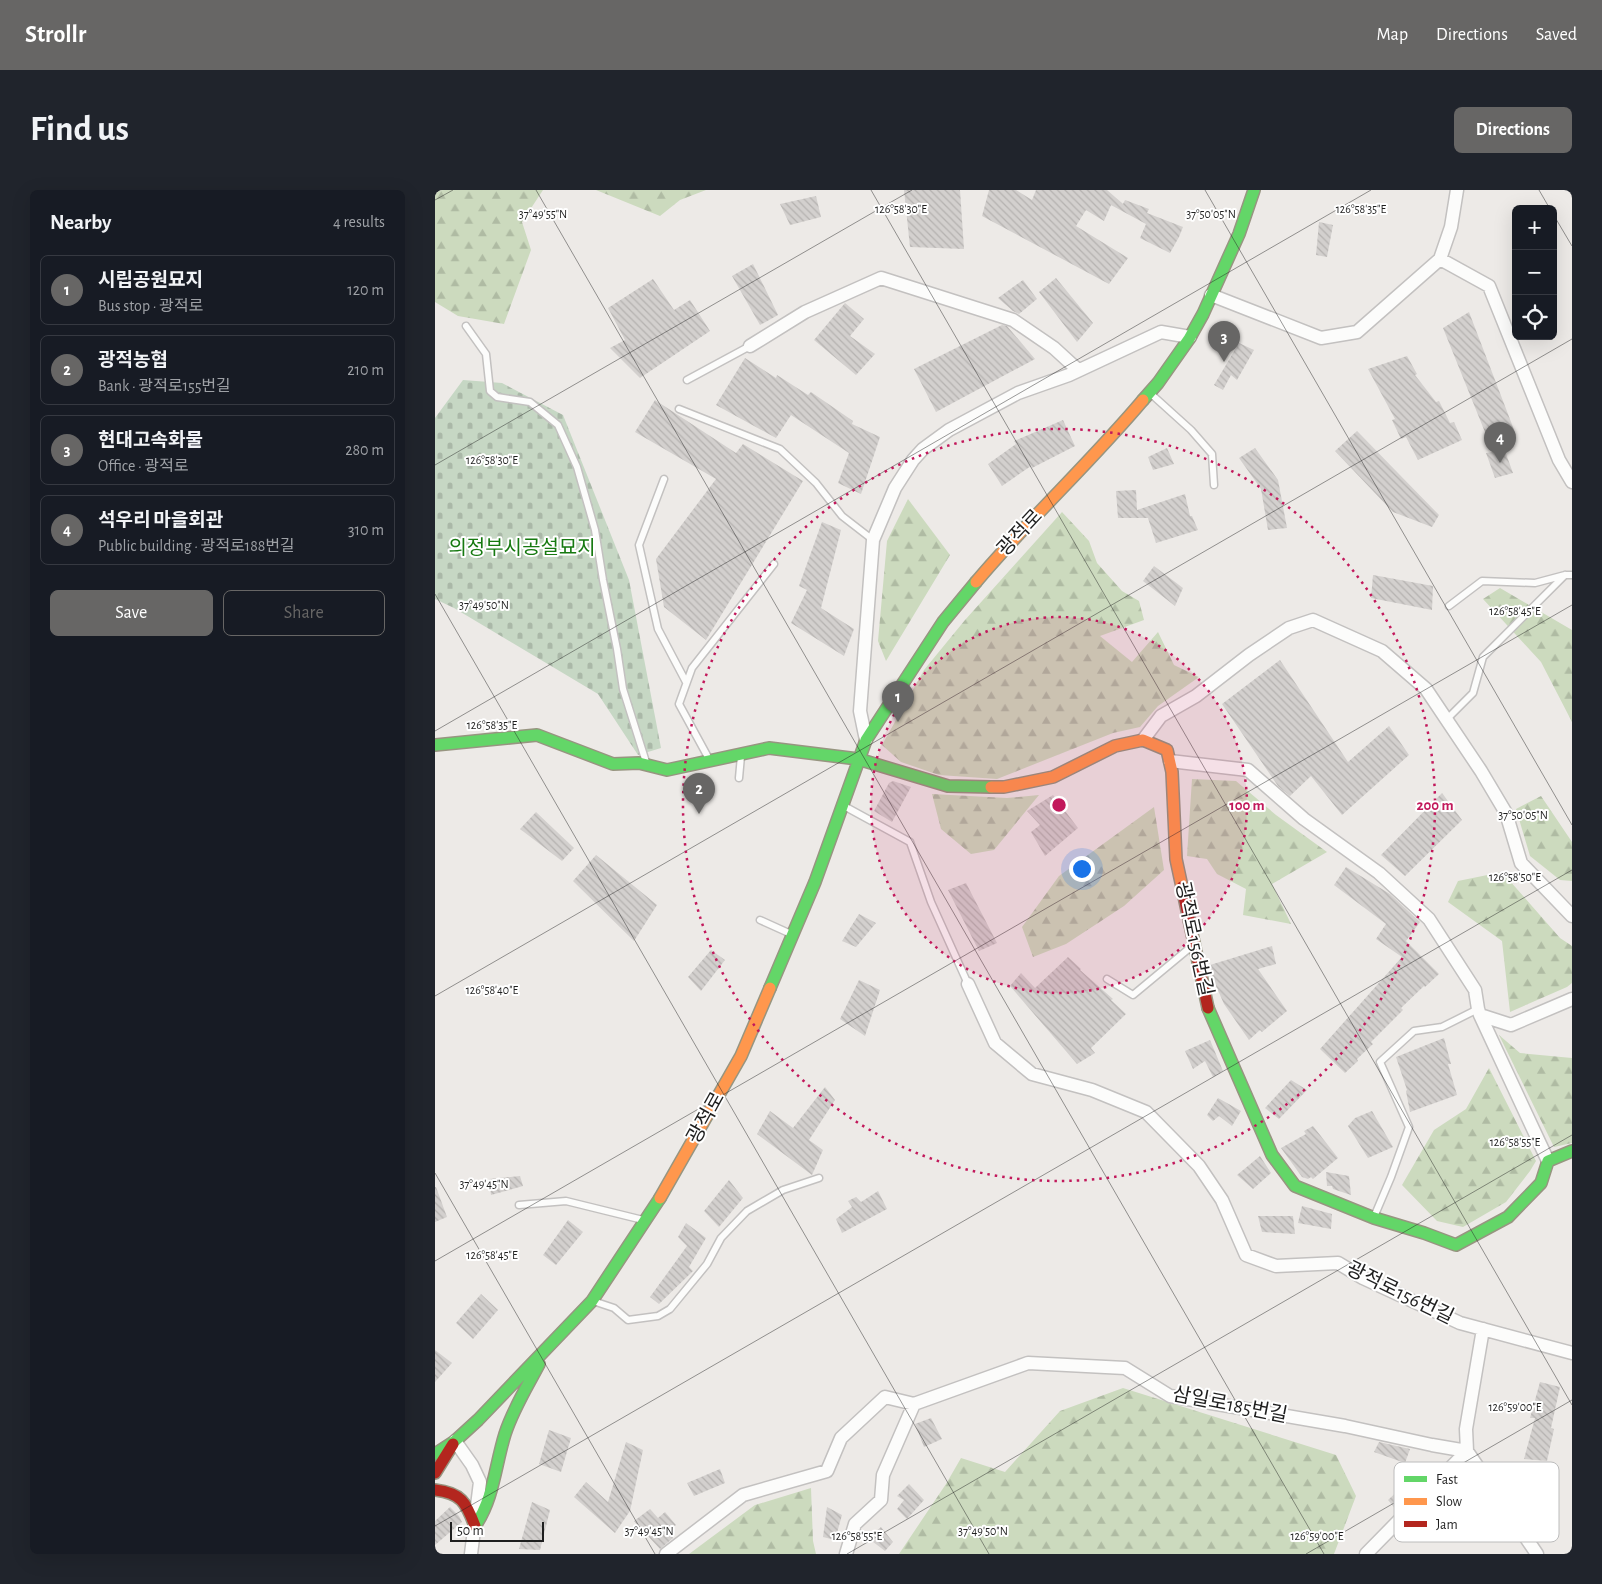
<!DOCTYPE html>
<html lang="en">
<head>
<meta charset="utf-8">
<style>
	body { margin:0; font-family:"Alegreya Sans","Noto Sans KR",sans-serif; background:#20242c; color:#f1f3f6 }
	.controls { position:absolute; right:15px; top:15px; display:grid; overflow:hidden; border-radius:8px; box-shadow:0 5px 20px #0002 }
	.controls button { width:45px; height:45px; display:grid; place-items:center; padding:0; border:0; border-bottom:1px solid #363941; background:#171b24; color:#f1f3f6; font:25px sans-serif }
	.scale { position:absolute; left:15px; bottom:12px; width:94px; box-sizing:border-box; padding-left:5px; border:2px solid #1f1f1f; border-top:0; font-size:14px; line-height:18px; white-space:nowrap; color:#1f1f1f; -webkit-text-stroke:4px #fff; paint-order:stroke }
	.you { position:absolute; left:646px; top:678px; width:18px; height:18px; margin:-12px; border:4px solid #fff; border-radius:50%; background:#1a73e8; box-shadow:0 0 0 8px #1a73e833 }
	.badge { display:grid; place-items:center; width:32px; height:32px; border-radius:50%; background:#676665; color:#fff; font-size:16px; font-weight:700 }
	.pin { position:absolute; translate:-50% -41px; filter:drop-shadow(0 1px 2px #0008) }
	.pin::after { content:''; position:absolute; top:26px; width:18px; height:15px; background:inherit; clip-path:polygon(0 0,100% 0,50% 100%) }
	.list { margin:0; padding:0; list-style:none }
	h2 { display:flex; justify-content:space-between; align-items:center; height:65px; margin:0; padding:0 20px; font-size:21px }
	h2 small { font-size:16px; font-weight:400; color:#9ea1a6 }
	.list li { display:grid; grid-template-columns:32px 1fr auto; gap:15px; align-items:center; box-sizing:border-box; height:70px; margin:0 10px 10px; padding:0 10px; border:1px solid #363941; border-radius:8px }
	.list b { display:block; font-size:19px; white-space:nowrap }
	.list p { margin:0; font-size:16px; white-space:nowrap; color:#9ea1a6 }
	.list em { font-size:16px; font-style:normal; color:#9ea1a6 }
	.actions { display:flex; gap:10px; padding:15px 20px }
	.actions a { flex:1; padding:11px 0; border:1px solid #676665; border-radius:8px; text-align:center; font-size:18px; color:#676665 }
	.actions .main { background:#676665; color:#fff }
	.icon { flex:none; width:28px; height:28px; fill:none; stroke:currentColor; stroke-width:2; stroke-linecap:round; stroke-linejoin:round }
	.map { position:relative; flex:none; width:1137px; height:1364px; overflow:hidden; border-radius:8px }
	header { display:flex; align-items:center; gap:30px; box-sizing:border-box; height:70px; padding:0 25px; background:#676665; color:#fff }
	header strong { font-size:24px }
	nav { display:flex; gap:28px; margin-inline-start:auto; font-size:18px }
	.intro { display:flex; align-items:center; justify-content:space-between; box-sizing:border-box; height:120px; padding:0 30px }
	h1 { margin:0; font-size:35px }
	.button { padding:12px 22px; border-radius:8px; background:#676665; color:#fff; font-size:18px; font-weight:700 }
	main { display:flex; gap:30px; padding:0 30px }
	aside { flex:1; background:#171b24; border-radius:8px; box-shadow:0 5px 20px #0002 }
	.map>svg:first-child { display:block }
	.forest { fill:url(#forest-firs) }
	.cemetery { fill:url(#cemetery-stones) }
	.building { fill:url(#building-back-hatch) }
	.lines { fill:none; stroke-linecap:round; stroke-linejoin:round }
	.lane-casing { stroke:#c3c1c0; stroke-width:9 }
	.street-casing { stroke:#c3c1c0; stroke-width:15 }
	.fast-casing { stroke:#979580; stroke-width:14 }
	.slow-casing { stroke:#979580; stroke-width:14 }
	.jam-casing { stroke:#979580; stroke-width:14 }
	.lane { stroke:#fcfcfb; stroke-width:6 }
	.street { stroke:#fcfcfb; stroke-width:12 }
	.fast { stroke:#63d668; stroke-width:11 }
	.slow { stroke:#ff974d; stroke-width:11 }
	.jam { stroke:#b3261e; stroke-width:11 }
	.ticks { fill:none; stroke:#1f1f1f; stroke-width:1; stroke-opacity:0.45 }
	.ring { fill:none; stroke:#c2185b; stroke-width:2.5; stroke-dasharray:2.5 5 }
	.labels { text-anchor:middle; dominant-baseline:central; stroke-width:4; stroke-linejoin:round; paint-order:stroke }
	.street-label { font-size:20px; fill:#1f1f1f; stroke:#fff }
	.park-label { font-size:20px; fill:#167910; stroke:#fff }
	.key { fill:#fff; stroke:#bcbcbc; stroke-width:1 }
	.key-label { font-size:14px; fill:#1f1f1f }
	.ticks-label { font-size:12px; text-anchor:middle; fill:#1f1f1f; stroke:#fff; stroke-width:4; stroke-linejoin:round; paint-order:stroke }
	.centre { fill:#c2185b; stroke:#fff; stroke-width:2.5 }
	.ring-label { font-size:15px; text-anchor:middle; font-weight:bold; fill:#c2185b; stroke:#fff; stroke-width:4; stroke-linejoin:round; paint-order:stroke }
</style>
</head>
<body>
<header>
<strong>Strollr</strong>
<nav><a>Map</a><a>Directions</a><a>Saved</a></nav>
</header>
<div class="intro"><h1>Find us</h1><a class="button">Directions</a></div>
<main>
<aside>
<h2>Nearby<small>4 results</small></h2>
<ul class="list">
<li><span class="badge">1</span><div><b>시립공원묘지</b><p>Bus stop · 광적로</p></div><em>120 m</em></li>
<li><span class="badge">2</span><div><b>광적농협</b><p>Bank · 광적로155번길</p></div><em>210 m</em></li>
<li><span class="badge">3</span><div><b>현대고속화물</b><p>Office · 광적로</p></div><em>280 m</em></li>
<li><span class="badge">4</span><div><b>석우리 마을회관</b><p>Public building · 광적로188번길</p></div><em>310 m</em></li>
</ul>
<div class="actions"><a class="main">Save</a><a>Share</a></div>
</aside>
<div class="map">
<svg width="1137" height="1364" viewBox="0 0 1137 1364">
	<defs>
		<pattern id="forest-firs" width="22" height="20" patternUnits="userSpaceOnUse" patternTransform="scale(1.25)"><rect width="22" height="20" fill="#ccdabe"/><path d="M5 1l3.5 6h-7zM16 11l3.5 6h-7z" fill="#afbba3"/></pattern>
		<pattern id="cemetery-stones" width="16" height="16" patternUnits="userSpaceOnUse" patternTransform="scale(1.25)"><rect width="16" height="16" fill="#c6d7c4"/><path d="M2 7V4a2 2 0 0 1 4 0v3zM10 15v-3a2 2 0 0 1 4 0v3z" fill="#aab8a8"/></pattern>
		<pattern id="building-back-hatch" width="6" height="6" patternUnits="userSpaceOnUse" patternTransform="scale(1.25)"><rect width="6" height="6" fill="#d3d0ce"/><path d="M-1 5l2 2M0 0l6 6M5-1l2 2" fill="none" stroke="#b5b2b0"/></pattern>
	</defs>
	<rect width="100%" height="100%" fill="#edeae7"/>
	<!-- forest -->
	<path class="forest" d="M 0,0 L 108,0 L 87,32 L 96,60 L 69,134 L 23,126 L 0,112 Z
		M 161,0 L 271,0 L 245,10 L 225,26 Z
		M 473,309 L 515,365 L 451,471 L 443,451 L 452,351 Z
		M 627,322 L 654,351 L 662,373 L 687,401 L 704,411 L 709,430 L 665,446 L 697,472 L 723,442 L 739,475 L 764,487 L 723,516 L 705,537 L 678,543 L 562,589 L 504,585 L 466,572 L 447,555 L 489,480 L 530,430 Z
		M 1065,398 L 1137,440 L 1137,532 L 1106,472 L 1048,409 Z
		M 757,589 L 801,591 L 841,625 L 892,662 L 837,694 L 856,734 L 808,725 L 811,699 L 782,684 L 772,669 L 752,666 Z
		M 497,604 L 572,608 L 604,605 L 559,660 L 536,664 L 506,639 Z
		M 1106,606 L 1137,652 L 1137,691 L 1125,690 L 1095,666 L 1081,619 Z
		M 719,617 L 729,680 L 689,716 L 631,754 L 598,767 L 587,737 L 624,686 Z
		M 1067,682 L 1125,748 L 1137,756 L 1137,793 L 1132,797 L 1075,822 L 1067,751 L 1013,712 L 1023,691 Z
		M 1064,845 L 1085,863 L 1137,868 L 1137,953 L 1119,957 Z
		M 1054,878 L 1101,971 L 1095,981 L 1071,1012 L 1028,1037 L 1002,1031 L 967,995 L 999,940 L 1031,919 Z
		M 688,1198 L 901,1265 L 921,1306 L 899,1364 L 464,1364 L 511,1294 L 526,1268 L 570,1282 L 625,1221 Z
		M 376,1298 L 378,1351 L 381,1364 L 254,1364 L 320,1315 Z"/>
	<!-- cemetery -->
	<path class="cemetery" d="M 28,190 L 67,193 L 128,225 L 194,390 L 226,558 L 203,565 L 163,504 L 19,418 L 0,409 L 0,228 Z"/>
	<!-- building -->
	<path class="building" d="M 469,0 L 525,0 L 529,59 L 475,57 Z
		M 554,0 L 581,0 L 597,10 L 601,0 L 672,0 L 688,14 L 690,10 L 714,19 L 712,23 L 748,37 L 744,47 L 735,63 L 705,48 L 711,34 L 676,15 L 669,31 L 651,20 L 641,36 L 693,68 L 674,94 L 547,26 Z
		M 381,6 L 386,27 L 355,35 L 345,14 Z
		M 884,32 L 898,35 L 892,67 L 881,65 Z
		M 318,74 L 343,125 L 325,135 L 297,86 Z
		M 621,88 L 658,133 L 642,152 L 604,102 Z
		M 218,89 L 239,120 L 255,110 L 275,141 L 205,188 L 175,158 L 190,150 L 173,118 Z
		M 588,90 L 602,109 L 584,124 L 578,121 L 563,108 Z
		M 410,113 L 429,129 L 415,146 L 440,164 L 421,185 L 379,150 Z
		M 1034,122 L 1081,245 L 1066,250 L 1078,283 L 1060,288 L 1051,263 L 1058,262 L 1008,138 Z
		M 567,135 L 572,136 L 600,169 L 501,222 L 479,179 Z
		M 804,153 L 819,160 L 802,190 L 796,185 L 788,200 L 779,195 Z
		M 972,166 L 982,184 L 980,185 L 1001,212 L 1004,211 L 1015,233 L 1019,232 L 1027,250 L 983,270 L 971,247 L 966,249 L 957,230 L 960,229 L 933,179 Z
		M 310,168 L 341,188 L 342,185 L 373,205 L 376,202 L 418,231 L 417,234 L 445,247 L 426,304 L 403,293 L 414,263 L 356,225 L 341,248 L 281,215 Z
		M 220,210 L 301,263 L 308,254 L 368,291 L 271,450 L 229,417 L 221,369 L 281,289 L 200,242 Z
		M 628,230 L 640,256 L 597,278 L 596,276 L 567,296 L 553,274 L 581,254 L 579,251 Z
		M 922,241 L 1004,325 L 997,337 L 958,322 L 900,261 Z
		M 732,258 L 739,274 L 718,280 L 713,267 Z
		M 820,258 L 843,290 L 852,338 L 833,340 L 826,299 L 804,268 Z
		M 701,300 L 702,320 L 750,304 L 755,326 L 757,326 L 763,340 L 721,353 L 713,328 L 683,328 L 681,301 Z
		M 387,332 L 406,340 L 386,418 L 419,439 L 409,466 L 356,433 L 372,400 L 364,396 Z
		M 719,376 L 748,398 L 740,416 L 708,391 Z
		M 938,385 L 998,396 L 997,420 L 936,408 Z
		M 845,470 L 913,572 L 954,536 L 974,565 L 907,625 L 876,586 L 855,606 L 843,596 L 787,514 Z
		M 458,591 L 476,597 L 457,632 L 439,621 L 454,593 Z
		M 1007,603 L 1027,630 L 970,686 L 946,665 Z
		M 618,605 L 643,638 L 610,666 L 596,642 L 605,635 L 592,621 Z
		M 101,622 L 139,658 L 127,671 L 85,639 Z
		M 161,665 L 222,715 L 199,751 L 138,691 Z
		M 911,677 L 955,704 L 985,732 L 971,751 L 1004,784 L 990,797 L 989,796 L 966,818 L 968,820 L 936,852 L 938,854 L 922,869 L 923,871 L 910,883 L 885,859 L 967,767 L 941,749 L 951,734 L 899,695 Z
		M 531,693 L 562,753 L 544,761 L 513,700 Z
		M 424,724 L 441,733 L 421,757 L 407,751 Z
		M 837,756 L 841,774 L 823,779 L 852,821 L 827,842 L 825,840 L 814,850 L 789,814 L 778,789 L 775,775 Z
		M 276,760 L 290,770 L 266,801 L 253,787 Z
		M 633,767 L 646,779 L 645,780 L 678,809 L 676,810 L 691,824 L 656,858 L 660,863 L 642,874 L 575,796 L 586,783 L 600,798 Z
		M 424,790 L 445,800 L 430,846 L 405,829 Z
		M 1009,848 L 1016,874 L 1013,874 L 1022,905 L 975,922 L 971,901 L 972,900 L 961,867 Z
		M 775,850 L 788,881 L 778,887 L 770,871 L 758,879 L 750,861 Z
		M 856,890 L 872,900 L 844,929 L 830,918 Z
		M 390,897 L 400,910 L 374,950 L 388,960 L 377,985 L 322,944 L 335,921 L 358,938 Z
		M 783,908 L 806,921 L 797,936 L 784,926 L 778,931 L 772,925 Z
		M 937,921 L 958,957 L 933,968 L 913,936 L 920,928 Z
		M 878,936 L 903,968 L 878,989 L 876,987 L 873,989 L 867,987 L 846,958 L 871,944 L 869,941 Z
		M 825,966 L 836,983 L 818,999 L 802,985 Z
		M 891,982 L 914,986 L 916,1005 L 898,999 L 897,996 L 892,996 Z
		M 85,986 L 88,996 L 56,1005 L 54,989 Z
		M 294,990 L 308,1008 L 284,1037 L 269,1021 Z
		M 0,997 L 1,997 L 12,1027 L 0,1032 Z
		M 443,1001 L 452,1019 L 407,1043 L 401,1029 L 417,1017 L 413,1011 L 421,1007 L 426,1012 Z
		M 867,1016 L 897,1024 L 896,1039 L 863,1033 Z
		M 823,1026 L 858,1026 L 860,1044 L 827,1042 Z
		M 133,1030 L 148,1042 L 121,1075 L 108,1065 Z
		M 251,1033 L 271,1048 L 254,1077 L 258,1081 L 224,1114 L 215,1107 L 252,1056 L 243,1047 Z
		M 46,1104 L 63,1120 L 38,1149 L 21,1133 Z
		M 0,1160 L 17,1173 L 0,1192 Z
		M 1105,1192 L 1125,1197 L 1116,1238 L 1119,1239 L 1112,1271 L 1089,1269 L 1100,1228 L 1095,1228 Z
		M 496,1228 L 507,1249 L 489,1257 L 480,1234 Z
		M 114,1240 L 136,1248 L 126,1282 L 104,1274 Z
		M 191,1252 L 208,1260 L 195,1321 L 180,1343 L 139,1307 L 151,1292 L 173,1312 Z
		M 944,1252 L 975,1259 L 970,1273 L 939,1262 Z
		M 285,1279 L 290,1293 L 259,1306 L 252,1293 Z
		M 984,1281 L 994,1289 L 962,1321 L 953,1310 Z
		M 474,1294 L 489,1310 L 472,1329 L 462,1319 L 469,1310 L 462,1306 Z
		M 97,1312 L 115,1320 L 105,1360 L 84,1359 Z
		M 15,1317 L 24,1326 L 27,1332 L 0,1355 L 0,1331 Z
		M 392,1317 L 407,1325 L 400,1350 L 388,1347 Z
		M 215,1319 L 223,1328 L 230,1322 L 241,1335 L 232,1341 L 238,1348 L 225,1359 L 199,1331 Z
		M 446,1337 L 458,1352 L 450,1361 L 433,1348 Z"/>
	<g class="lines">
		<defs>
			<path id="lane" d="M 31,136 L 51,164 L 55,201 L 62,207 L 95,212 L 123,235 L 142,277 L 160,340 L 168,390 L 182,459 L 188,499 L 211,572
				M 252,190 L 315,156
				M 715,203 L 756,240 L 777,264 L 779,295
				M 244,219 L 345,259 L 381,293 L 407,326 L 438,350
				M 229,289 L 204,355 L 223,439 L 251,492
				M 1014,416 L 1047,391 L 1100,393 L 1130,385 L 1137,385
				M 1011,530 L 1038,503 L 1048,467 L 1130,385
				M 274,569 L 244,514 L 257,478 L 339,374
				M 304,588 L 306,566
				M 409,616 L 475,652 L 496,712 L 533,794
				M 325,730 L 356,744
				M 672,789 L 698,805 L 757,756
				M 84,1015 L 131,1011 L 208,1030
				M 939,1027 L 956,987 L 974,937 L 945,872 L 979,841 L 1007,837 L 1043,819
				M 158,1111 L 179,1118 L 193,1130 L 223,1126 L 235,1119 L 272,1074 L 286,1048 L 312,1021 L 348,1000 L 384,988"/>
			<path id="street" d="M 1005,69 L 1016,37 L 1022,0
				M 776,105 L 886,148 L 922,142 L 1005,69 L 1054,96 L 1124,270 L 1137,292
				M 315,156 L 370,122 L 446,88 L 578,130 L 619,158 L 643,180
				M 431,550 L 425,521 L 438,350 L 460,298 L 478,270 L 488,259 L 514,240 L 583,203 L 634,185 L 726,142 L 755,147
				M 708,550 L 726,526 L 761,506 L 814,465 L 854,438 L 878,430 L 947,461 L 991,499 L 1046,581 L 1071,623 L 1086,673 L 1137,726
				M 735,571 L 813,580 L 869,629 L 944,683 L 994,729 L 1040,800 L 1043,819 L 1045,825 L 1113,971
				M 533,794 L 560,853 L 597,884 L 657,900 L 711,922 L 764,976 L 787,1010 L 811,1065 L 841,1076 L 903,1073 L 928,1088 L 1025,1133 L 1137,1163
				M 1045,825 L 1076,835 L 1137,809
				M 20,1251 L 37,1275 L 45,1292 L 36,1364
				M 231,1364 L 308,1305 L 392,1281 L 406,1248 L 450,1207 L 479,1214 L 593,1173 L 690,1178 L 735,1206 L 910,1236 L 997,1255 L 1032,1261 L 1102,1364
				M 411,1364 L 420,1334 L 446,1310 L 448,1285 L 479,1214
				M 931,1364 L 1032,1261 L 1031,1239 L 1048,1139"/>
			<path id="fast" d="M 708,210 L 723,193 L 754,149 L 768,124 L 804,44 L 819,0
				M 0,555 L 102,545 L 178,574 L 204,573 L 232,580 L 334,558 L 423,569 L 513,596 L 556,597
				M 335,798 L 380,692 L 431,550 L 508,432 L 541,392
				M 773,818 L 837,965 L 860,996 L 939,1028 L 989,1043 L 1021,1055 L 1073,1027 L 1106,993 L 1113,971 L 1137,961
				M 0,1264 L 20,1251 L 43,1230 L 157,1111 L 225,1008
				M 40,1336 C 59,1308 60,1276 70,1244 C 78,1219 92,1197 104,1174"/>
			<path id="slow" d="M 541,392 C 594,329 655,273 708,210
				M 556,597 L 569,597 L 618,587 L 680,556 L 708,550 L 732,560 L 737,582 L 741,669 L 747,697
				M 225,1008 L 306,866 L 335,798"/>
			<path id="jam" d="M 747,697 L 773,818
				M 0,1283 L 18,1254
				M 0,1300 C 26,1303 31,1312 40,1336"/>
		</defs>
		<!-- lane casing -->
		<use href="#lane" class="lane-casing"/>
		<!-- street casing -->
		<use href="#street" class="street-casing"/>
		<!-- fast casing -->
		<use href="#fast" class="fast-casing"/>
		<!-- slow casing -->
		<use href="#slow" class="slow-casing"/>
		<!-- jam casing -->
		<use href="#jam" class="jam-casing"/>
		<!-- lane -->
		<use href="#lane" class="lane"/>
		<!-- street -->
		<use href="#street" class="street"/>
		<!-- fast -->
		<use href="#fast" class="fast"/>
		<!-- slow -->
		<use href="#slow" class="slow"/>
		<!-- jam -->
		<use href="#jam" class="jam"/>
	</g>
	<!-- ticks -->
	<path class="ticks" d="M 101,0 L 889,1364M 436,0 L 1137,1215M 770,0 L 1137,635M 1104,0 L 1115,19M 0,10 L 18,0M 1118,24 L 1137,56M 0,275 L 477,0M 0,404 L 554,1364M 0,541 L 936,0M 0,806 L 1137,149M 0,983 L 220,1364M 0,1071 L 1137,415M 0,1336 L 1137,680M 412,1364 L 1137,945M 871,1364 L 1137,1210"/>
	<!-- distance rings -->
	<circle cx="624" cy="615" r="188" fill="#c2185b" fill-opacity=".12"/>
	<g class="ring">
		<circle cx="624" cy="615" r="188"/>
		<circle cx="624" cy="615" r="376"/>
	</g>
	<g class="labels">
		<!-- street labels -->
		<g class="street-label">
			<text transform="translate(585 343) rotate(-47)">광적로</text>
			<text transform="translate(759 749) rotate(78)">광적로156번길</text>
			<text transform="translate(271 928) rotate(-61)">광적로</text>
			<text transform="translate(965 1103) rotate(26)">광적로156번길</text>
			<text transform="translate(795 1215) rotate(11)">삼일로185번길</text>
		</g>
		<!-- park labels -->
		<g class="park-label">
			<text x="87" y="358">의정부시공설묘지</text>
		</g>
	</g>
	<!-- legend -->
	<rect x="959" y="1272" width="165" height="80" rx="8" class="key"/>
	<rect x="969" y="1286" width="23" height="6" fill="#63d668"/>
	<rect x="969" y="1308" width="23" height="7" fill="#ff974d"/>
	<rect x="969" y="1331" width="23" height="6" fill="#b3261e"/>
	<g class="key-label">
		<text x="1001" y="1294">Fast</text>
		<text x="1001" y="1316">Slow</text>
		<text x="1001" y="1339">Jam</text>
	</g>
	<g class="ticks-label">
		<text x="466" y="23">126°58'30"E</text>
		<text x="926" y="23">126°58'35"E</text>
		<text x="776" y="28">37°50'05"N</text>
		<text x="108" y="28">37°49'55"N</text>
		<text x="57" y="274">126°58'30"E</text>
		<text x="49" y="419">37°49'50"N</text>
		<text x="1080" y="425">126°58'45"E</text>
		<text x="57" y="539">126°58'35"E</text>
		<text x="1088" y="629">37°50'05"N</text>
		<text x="1080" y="691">126°58'50"E</text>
		<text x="57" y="804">126°58'40"E</text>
		<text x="1080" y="956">126°58'55"E</text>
		<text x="49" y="998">37°49'45"N</text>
		<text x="57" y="1069">126°58'45"E</text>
		<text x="1080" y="1221">126°59'00"E</text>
		<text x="214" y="1345">37°49'45"N</text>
		<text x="548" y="1345">37°49'50"N</text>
		<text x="422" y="1350">126°58'55"E</text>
		<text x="882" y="1350">126°59'00"E</text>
	</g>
	<circle cx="624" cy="615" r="8" class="centre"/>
	<g class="ring-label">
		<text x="812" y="620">100 m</text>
		<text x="1000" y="620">200 m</text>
	</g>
</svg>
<div class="controls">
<button>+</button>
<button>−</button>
<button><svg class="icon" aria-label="locate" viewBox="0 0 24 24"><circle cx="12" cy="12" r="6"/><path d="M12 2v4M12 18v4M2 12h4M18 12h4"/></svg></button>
</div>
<div class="scale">50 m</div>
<div class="you"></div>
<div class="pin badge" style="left:463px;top:532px">1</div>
<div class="pin badge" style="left:264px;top:624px">2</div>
<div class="pin badge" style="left:789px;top:172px">3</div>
<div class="pin badge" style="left:1065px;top:273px">4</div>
</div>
</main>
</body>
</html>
